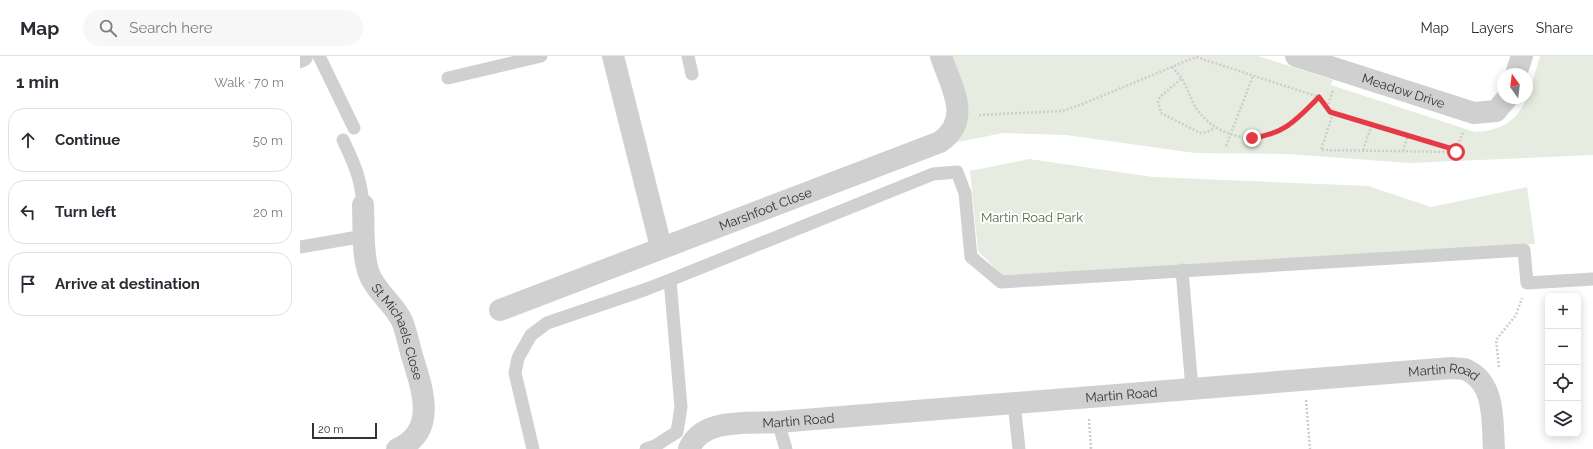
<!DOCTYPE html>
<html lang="en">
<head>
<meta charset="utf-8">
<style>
	body { margin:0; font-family:Raleway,sans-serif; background:#f7f7f7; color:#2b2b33 }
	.controls { position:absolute; right:12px; bottom:12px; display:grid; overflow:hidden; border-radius:8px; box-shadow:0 2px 10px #0003 }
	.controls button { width:36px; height:36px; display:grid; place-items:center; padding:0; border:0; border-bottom:1px solid #e1e1e2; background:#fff; color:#2b2b33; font:20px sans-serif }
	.compass { position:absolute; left:1197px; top:12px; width:36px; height:36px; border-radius:50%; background:#fff; box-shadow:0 2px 10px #0003; rotate:346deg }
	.scale { position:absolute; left:12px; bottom:10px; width:65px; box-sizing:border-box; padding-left:4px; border:2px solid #333; border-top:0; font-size:11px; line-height:14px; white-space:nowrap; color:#333; -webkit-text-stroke:3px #fff; paint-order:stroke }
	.stop { position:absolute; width:12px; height:12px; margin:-9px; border:3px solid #e63946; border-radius:50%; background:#fff }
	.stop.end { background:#e63946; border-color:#fff; box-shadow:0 1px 4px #0008 }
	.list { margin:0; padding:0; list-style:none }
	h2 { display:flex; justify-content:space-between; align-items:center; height:52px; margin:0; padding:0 16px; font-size:17px }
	h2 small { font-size:13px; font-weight:400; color:#7c7c81 }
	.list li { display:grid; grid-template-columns:26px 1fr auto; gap:12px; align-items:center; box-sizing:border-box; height:64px; margin:0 8px 8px; padding:0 8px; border:1px solid #e1e1e2; border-radius:16px }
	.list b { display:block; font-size:15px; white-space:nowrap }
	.list em { font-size:13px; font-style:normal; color:#7c7c81 }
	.icon { flex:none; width:22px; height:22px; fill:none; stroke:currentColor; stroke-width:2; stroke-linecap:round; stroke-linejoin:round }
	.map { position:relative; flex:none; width:1293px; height:393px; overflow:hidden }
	header { display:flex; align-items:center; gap:24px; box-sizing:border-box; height:56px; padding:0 20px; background:#fff; border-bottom:1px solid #e1e1e2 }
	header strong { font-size:19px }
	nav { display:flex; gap:22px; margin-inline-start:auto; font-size:14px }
	.search { width:280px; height:36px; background:#f7f7f7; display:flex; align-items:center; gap:10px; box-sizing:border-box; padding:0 14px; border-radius:22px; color:#7c7c81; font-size:15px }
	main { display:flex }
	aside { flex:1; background:#fff }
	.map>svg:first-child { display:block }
	.green { fill:#e6ecdf }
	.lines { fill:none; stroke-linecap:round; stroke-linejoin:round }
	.path { stroke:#cdcdcd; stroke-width:2.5; stroke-dasharray:2 2; stroke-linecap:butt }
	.service { stroke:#d0d0d0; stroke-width:13 }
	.minor { stroke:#d0d0d0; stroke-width:22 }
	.route { stroke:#e63946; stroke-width:5 }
	.labels { text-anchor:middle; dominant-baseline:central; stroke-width:4; stroke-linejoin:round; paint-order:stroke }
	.street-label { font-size:13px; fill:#333; stroke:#fff }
	.park-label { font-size:13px; fill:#56703f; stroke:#fff }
</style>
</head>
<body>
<header>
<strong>Map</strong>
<div class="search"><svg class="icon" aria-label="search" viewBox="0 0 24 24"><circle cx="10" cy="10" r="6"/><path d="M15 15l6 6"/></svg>Search here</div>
<nav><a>Map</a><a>Layers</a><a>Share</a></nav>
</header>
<main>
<aside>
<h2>1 min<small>Walk · 70 m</small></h2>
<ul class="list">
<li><svg class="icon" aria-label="ahead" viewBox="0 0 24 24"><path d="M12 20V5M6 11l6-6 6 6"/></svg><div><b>Continue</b></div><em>50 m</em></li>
<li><svg class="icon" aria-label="left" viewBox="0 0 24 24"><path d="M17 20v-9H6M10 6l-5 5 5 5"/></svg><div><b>Turn left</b></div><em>20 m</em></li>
<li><svg class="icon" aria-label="arrive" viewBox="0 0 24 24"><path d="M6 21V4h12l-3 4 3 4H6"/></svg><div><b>Arrive at destination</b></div></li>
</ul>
</aside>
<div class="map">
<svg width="1293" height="393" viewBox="0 0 1293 393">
	<rect width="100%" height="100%" fill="#fff"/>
	<!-- green -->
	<path class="green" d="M 649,0 L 958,0 L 1033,24 L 1031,29 L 1175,76 C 1225,74 1228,39 1240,0 L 1293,0 L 1293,99 L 1109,107 L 989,98 L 895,97 L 766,79 L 703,77 L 658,86 L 657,84 L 668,64 L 667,53 Z
		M 729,103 L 853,121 L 1068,130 L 1131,151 L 1227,131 L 1235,188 L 703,220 L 678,195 L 670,115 Z"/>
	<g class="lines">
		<!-- path -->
		<path class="path" d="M 872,11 C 877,17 883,22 885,29 C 890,38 892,47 899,56 C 921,84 964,91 993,67 C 1002,60 1010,50 1019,41
			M 881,23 L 860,41 L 858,46 L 861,57 L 900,77 L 907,76 L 915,72
			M 1027,52 L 1033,34
			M 1033,57 L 1021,94 L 1156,96 L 1156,94
			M 679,59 L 762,55 L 780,49 L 896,1 L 1019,41 L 1030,56 L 1156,94 L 1163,76
			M 926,90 L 953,20
			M 1063,94 L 1072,68
			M 1103,95 L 1108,79
			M 1199,311 L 1196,284 L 1216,259 L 1222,242
			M 1006,344 L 1010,393
			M 789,363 L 791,393"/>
		<!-- service -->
		<path class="service" d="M 19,0 L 54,72
			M 388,0 L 392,18
			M 148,22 L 241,0
			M 43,84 C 54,107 61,122 63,149
			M 0,191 L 64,180
			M 882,214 L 892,333
			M 370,224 L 633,118 L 657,116 L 665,137 L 671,201 L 701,226 L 1224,194 L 1227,227 L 1293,223
			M 714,347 L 719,393
			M 478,366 L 486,393
			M 233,393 L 215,317 L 218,302 L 231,279 L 247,267 L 344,234 L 370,224 L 381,351 L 377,376 L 355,390 L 346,393"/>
		<!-- minor -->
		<g class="minor">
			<path d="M 313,0 L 361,191"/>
			<path id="s1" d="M 996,0 L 1174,57 L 1196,55 L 1207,42"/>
			<path d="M 0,1 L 2,0"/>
			<path d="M 1216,18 L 1222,0"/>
			<path id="s2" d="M 63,149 C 64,170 62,195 68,215 C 75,236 93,246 102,265 C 107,277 109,291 113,303 C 123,335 137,376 97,393"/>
			<path id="s3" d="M 200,254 L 640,86 C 673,63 651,31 641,0"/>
			<path id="s4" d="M 389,393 C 402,361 449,368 478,366 L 1152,312 C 1157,313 1163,312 1167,314 C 1196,328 1192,366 1194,393"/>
		</g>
	</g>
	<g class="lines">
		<!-- route -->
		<path class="route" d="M 952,82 C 985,78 997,63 1019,41 L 1030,56 L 1156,94 L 1156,96"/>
	</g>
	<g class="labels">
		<!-- street labels -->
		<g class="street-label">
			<text stroke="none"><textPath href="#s1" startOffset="113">Meadow Drive</textPath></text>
			<text stroke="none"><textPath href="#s3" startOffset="284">Marshfoot Close</textPath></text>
			<text stroke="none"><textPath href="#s2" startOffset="135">St Michaels Close</textPath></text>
			<text stroke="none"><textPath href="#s4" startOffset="767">Martin Road</textPath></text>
			<text stroke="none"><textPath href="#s4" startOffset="443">Martin Road</textPath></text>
			<text stroke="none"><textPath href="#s4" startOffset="119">Martin Road</textPath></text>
		</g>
		<!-- park labels -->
		<g class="park-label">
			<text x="732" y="161">Martin Road Park</text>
		</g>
	</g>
</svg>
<div class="controls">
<button>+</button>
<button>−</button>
<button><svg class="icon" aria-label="locate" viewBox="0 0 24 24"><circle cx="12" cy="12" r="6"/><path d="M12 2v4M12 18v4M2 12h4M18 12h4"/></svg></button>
<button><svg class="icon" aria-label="layers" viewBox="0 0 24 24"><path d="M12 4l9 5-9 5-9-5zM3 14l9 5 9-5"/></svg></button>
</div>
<svg class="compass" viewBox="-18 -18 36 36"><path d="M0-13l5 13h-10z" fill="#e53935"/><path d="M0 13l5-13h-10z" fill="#7c7c81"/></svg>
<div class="scale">20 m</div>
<div class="stop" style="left:1156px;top:96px"></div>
<div class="stop end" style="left:952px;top:82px"></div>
</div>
</main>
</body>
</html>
